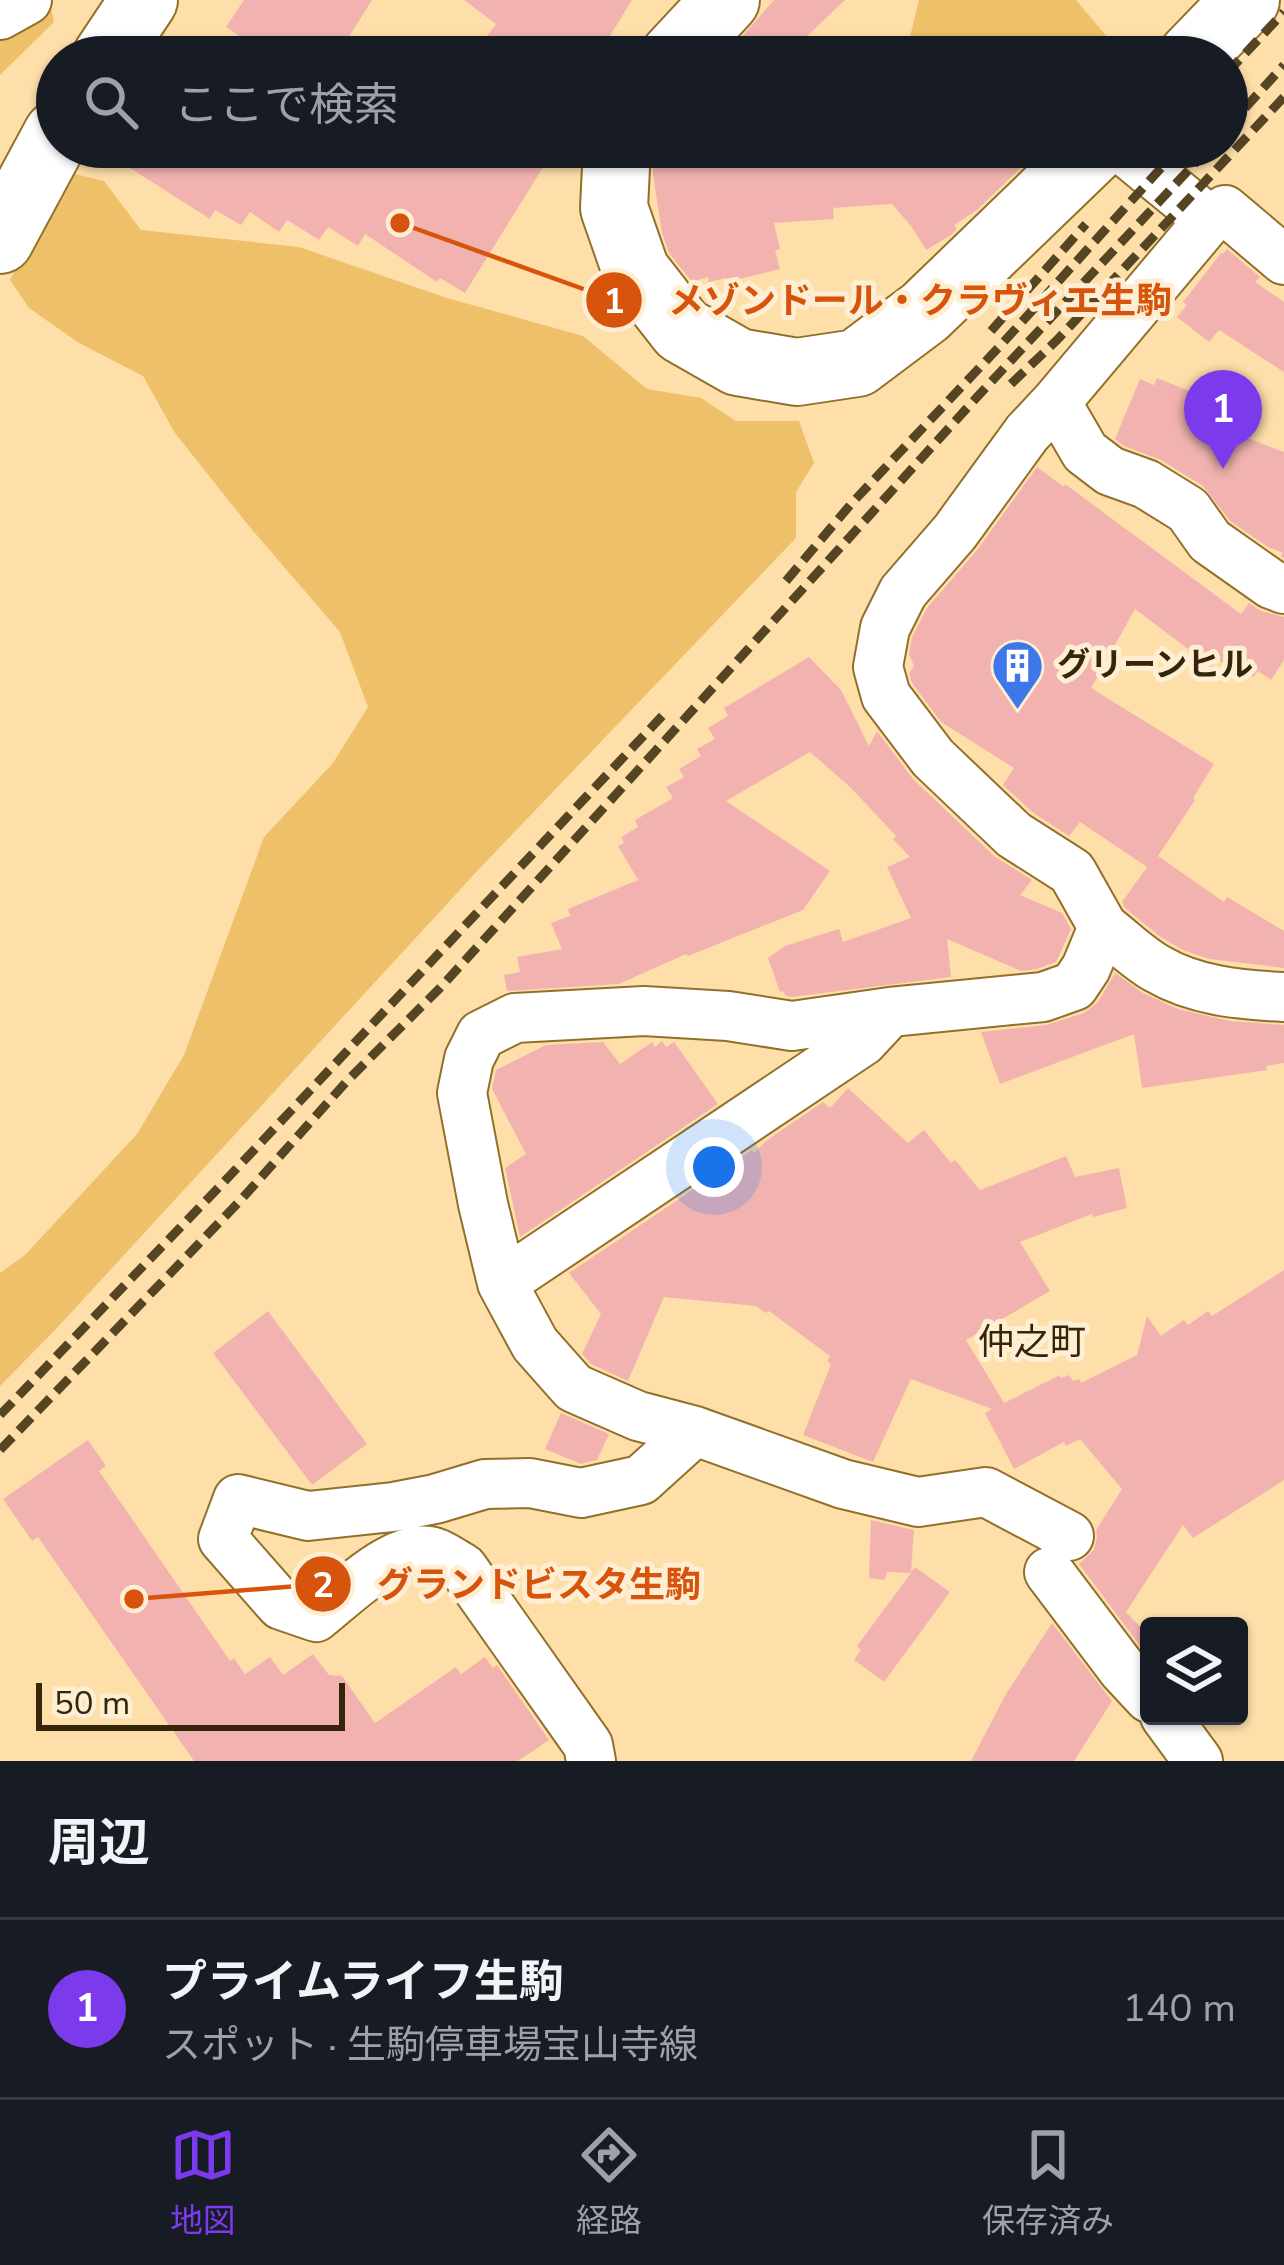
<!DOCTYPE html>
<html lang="ja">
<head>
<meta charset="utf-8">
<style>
	body { margin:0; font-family:"Nunito Sans","Noto Sans JP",sans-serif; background:#20242c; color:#f1f3f6 }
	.controls { position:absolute; right:36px; bottom:36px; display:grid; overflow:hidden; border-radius:12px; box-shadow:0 3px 9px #0004 }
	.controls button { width:108px; height:108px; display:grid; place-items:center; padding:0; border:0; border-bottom:3px solid #363941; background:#171b24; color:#f1f3f6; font:60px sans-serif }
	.scale { position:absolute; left:36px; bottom:30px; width:309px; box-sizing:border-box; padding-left:12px; border:6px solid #352609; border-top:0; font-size:33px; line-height:42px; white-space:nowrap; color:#352609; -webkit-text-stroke:9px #feefd4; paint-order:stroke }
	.you { position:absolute; left:714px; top:1167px; width:42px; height:42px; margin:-30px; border:9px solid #fff; border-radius:50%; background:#1a73e8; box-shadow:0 0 0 18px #1a73e833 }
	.badge { display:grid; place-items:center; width:78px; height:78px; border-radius:50%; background:#7c3aed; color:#fff; font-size:39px; font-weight:700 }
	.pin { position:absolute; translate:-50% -99px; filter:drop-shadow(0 3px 6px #0008) }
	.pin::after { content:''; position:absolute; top:63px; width:42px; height:36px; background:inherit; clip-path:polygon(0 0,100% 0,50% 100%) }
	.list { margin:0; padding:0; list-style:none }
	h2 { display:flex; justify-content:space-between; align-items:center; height:156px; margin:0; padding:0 48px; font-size:51px }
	h2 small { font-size:39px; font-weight:400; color:#9ea1a6 }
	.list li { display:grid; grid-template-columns:78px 1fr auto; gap:36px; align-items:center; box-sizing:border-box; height:180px; padding:0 48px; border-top:3px solid #363941 }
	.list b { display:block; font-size:45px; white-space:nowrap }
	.list p { margin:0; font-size:39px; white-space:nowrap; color:#9ea1a6 }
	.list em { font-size:39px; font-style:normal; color:#9ea1a6 }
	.icon { flex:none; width:66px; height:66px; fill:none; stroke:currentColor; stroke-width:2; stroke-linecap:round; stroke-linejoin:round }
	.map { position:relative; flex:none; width:1284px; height:1761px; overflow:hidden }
	.search { position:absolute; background:#171b24; box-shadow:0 3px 9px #0004; left:36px; right:36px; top:36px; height:132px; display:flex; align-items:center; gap:30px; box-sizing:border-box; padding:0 42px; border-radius:66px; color:#9ea1a6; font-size:45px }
	.sheet { height:336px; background:#171b24 }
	nav { display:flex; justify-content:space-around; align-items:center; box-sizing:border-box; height:168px; border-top:3px solid #363941; background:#171b24; font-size:33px; color:#9ea1a6 }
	nav a { display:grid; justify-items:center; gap:6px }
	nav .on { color:#7c3aed }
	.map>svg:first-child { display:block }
	.green { fill:#eec069 }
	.building { fill:#f2b3b0 }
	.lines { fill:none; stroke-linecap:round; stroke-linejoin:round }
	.street-casing { stroke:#92702a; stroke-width:52 }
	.secondary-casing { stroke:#92702a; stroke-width:70 }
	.street { stroke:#fff; stroke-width:48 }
	.secondary { stroke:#fff; stroke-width:66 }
	.rail { stroke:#564523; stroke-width:9; stroke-dasharray:18 9; stroke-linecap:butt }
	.labels { text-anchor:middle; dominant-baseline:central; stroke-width:10; stroke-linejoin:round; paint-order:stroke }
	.poi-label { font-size:33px; font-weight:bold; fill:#352609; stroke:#feefd4; text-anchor:start }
	.neighbourhood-label { font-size:36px; fill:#352609; stroke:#feefd4 }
	.leader { fill:none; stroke:#d6540c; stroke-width:4.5 }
	.callout-dot { fill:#d6540c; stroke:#feefd4; stroke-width:4.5 }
	.mark-label { font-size:36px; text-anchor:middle; font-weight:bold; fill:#fff }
	.callout-label { font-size:36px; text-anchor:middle; font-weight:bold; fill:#d6540c; stroke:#feefd4; stroke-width:10; stroke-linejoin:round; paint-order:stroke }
</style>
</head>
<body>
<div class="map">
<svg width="1284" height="1761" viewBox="0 0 1284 1761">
	<rect width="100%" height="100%" fill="#fedfa9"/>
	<!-- green -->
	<path class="green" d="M 919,0 L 1076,0 L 1124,57 L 936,57 L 909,41 Z
		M 50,3 L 54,22 L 0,75 L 0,34 Z
		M 67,172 L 104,181 L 141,230 L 299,247 L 447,298 L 583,336 L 647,389 L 701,398 L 736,421 L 799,421 L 814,463 L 796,492 L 796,538 L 480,868 L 56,1329 L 0,1386 L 0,1273 L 25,1255 L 137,1134 L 184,1055 L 264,837 L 333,763 L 368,707 L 340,632 L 248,525 L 175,433 L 143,376 L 79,343 L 29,308 L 10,280 L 40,216 Z"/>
	<!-- building -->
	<path class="building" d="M 244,0 L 372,0 L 336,57 L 224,57 L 238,35 L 226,27 Z
		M 464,0 L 632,0 L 597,57 L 472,57 L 496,24 Z
		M 774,0 L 845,0 L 785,57 L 724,57 Z
		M 97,147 L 529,147 L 547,161 L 465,293 L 440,278 L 437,282 L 365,234 L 358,246 L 328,227 L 319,240 L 287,220 L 279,232 L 250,212 L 241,225 L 215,210 L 210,219 Z
		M 654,147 L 680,147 L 685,168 L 753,155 L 754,163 L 856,157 L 868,147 L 1042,147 L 977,210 L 954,225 L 957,229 L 951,235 L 926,250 L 911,226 L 892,204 L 833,208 L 834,219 L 774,223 L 780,249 L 775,250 L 780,269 L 727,282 L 726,278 L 709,282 L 708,277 L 692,282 L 669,253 L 662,233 L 653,175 Z
		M 1227,249 L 1260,277 L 1255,282 L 1284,302 L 1284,372 L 1219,330 L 1209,342 L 1177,317 L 1187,305 L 1183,302 L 1221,253 L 1223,254 Z
		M 1157,378 L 1217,402 L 1213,412 L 1220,415 L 1216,426 L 1284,452 L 1284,558 L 1281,556 L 1283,553 L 1268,547 L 1230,521 L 1203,486 L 1161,460 L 1124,446 L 1115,439 L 1140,379 L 1154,385 Z
		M 1037,467 L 1064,487 L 1065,484 L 1241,614 L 1249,603 L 1261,611 L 1284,617 L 1284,660 L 1271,680 L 1258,671 L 1253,677 L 1239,667 L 1235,671 L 1217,659 L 1212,667 L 1135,609 L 1091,688 L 1214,764 L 1193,798 L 1195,800 L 1158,856 L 1224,902 L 1227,897 L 1284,931 L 1284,968 L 1209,959 L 1183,950 L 1159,936 L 1125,908 L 1122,902 L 1147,867 L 1080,822 L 1069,836 L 1032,812 L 1003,785 L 1014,768 L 941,722 L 912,683 L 909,674 L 914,666 L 909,654 L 912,637 L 927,608 L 978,549 Z
		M 809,657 L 841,690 L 869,746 L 877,731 L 913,779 L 994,856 L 1032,880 L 1020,895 L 1062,913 L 1071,929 L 1056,962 L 1037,969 L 1021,971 L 947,939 L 951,977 L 792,997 L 786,996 L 783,991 L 780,992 L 768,958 L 785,946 L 839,929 L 843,942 L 911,918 L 887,867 L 910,857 L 893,839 L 896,836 L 850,787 L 810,752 L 726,801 L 830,871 L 803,910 L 688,956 L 686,954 L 619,984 L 507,991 L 504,975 L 520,972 L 517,957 L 562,949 L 551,923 L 570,916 L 568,909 L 638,880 L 618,846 L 624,843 L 621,837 L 638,827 L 635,820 L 673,798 L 666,787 L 684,777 L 679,769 L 701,756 L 697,749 L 715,739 L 708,728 L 728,716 L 724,708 Z
		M 1115,973 L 1143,993 L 1178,1009 L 1230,1021 L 1284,1025 L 1284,1063 L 1266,1066 L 1267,1070 L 1142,1088 L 1134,1034 L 1000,1084 L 981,1032 L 1046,1025 L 1084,1013 L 1098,1002 Z
		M 662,1041 L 666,1047 L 674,1042 L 718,1104 L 520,1237 L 505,1168 L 526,1154 L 492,1089 L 496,1070 L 546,1045 L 603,1042 L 620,1064 L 652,1042 L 655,1047 Z
		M 848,1088 L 908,1143 L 924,1130 L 951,1163 L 955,1160 L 980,1190 L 1066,1156 L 1075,1177 L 1119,1168 L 1127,1208 L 1093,1217 L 1092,1214 L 1020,1242 L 1050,1291 L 966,1340 L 1004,1403 L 1060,1375 L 1061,1378 L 1069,1375 L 1073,1381 L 1079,1379 L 1081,1383 L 1137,1355 L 1147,1316 L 1161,1336 L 1184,1320 L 1188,1325 L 1208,1311 L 1212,1316 L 1284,1270 L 1284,1480 L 1193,1538 L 1183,1525 L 1126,1612 L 1149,1636 L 1149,1644 L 1144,1651 L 1079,1564 L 1094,1550 L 1097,1536 L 1096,1530 L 1122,1489 L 1080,1439 L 1066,1446 L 1064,1442 L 1014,1469 L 985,1413 L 992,1409 L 911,1379 L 873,1462 L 803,1435 L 831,1364 L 827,1361 L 830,1356 L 769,1311 L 766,1313 L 756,1306 L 664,1297 L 628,1381 L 591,1364 L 582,1354 L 601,1314 L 569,1273 L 752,1150 L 754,1153 L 766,1141 L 823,1102 L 830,1108 Z
		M 268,1311 L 367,1444 L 312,1485 L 213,1353 Z
		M 561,1413 L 609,1434 L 597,1460 L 581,1464 L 545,1449 Z
		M 88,1440 L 106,1466 L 99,1471 L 230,1661 L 234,1658 L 245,1674 L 270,1657 L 283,1675 L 313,1654 L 329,1675 L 342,1676 L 375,1723 L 456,1667 L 461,1674 L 485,1657 L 493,1668 L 497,1665 L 549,1740 L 518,1761 L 194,1761 L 38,1537 L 32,1541 L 3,1499 Z
		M 871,1520 L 914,1530 L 911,1572 L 915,1567 L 950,1592 L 884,1682 L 854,1660 L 861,1650 L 857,1646 L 911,1573 L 887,1572 L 885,1580 L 869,1578 Z
		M 1052,1623 L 1112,1701 L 1074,1761 L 971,1761 L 1006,1694 Z"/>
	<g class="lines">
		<defs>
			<path id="street" d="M 0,15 L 27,0
				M 1120,147 L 1209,220
				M 1056,402 L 1085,452 L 1110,471 L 1146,484 L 1188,510 L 1210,541 L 1271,584 L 1284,589
				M 1103,927 C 1120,940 1137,957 1156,968 C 1195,991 1240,995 1284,997
				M 502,1283 L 863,1041 L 890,1012
				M 1069,1536 L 986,1492 L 918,1502 L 843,1484 L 695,1431 L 638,1416 L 574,1388 L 535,1344 L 502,1283 L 483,1204 L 462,1093 L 469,1059 L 481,1035 L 515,1018 L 644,1011 L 728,1016 L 792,1026 L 890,1012 L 1043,997 L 1074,986 L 1086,968 L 1103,927 L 1072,872 L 1014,835 L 933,758 L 886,696 L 878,667 L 885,628 L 903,592 L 955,532 L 1027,433 L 1056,402 L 1209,220 L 1225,210 L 1284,260
				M 1049,1572 L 1123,1670 L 1149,1698
				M 1165,1716 L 1198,1761
				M 591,1761 L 588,1745 L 463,1568 C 452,1562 441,1553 429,1551 C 393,1545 343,1596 316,1617 L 281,1605 L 223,1539 L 238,1499 L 308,1516 L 393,1507 L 435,1499 L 485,1484 L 530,1483 L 581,1493 L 641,1480 L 695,1431"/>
			<path id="secondary" d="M 106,57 L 144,0
				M 673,57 L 726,0
				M 1191,57 L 1246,0
				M 617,147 L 614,208 L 636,271 L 682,330 L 738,362 L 797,372 L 857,363 L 925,312 L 1096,147
				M 0,240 L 57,134"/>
		</defs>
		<!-- street casing -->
		<use href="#street" class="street-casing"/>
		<!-- secondary casing -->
		<use href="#secondary" class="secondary-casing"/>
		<!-- street -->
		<use href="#street" class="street"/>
		<!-- secondary -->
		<use href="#secondary" class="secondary"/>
		<!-- rail -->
		<path class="rail" d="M 1227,73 L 1284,12
			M 1227,128 L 1284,65
			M 991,331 L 1086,224
			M 1011,384 L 1057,340 L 1284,97
			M 786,581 L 851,504 L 1000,346 L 1180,147
			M 0,1415 L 222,1184 L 665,713
			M 0,1450 L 239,1202 L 347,1081 L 440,988 L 978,396 L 1210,147"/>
	</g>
	<!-- icons -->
	<defs>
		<symbol id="building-pin" viewBox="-11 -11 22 30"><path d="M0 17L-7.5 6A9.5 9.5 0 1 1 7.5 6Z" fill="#3e78e8" stroke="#feefd4"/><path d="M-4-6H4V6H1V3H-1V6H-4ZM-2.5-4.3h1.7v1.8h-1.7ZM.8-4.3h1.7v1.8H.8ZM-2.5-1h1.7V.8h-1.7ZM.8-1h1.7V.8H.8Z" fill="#fff"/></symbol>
	</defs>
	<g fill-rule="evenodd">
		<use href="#building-pin" x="988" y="636" width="59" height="81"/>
	</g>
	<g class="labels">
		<!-- poi labels -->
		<g class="poi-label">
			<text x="1057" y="665">グリーンヒル</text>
		</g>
		<!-- neighbourhood labels -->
		<g class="neighbourhood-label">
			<text x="1032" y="1342">仲之町</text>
		</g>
	</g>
	<!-- callouts -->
	<path class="leader" d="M400 223L614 300M134 1599L323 1584"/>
	<g class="callout-dot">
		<circle cx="400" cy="223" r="12"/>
		<circle cx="134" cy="1599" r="12"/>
		<circle cx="614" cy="300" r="30"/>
		<circle cx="323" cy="1584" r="30"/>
	</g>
	<g class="mark-label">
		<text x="614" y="313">1</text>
		<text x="323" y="1597">2</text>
	</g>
	<g class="callout-label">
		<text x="920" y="313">メゾンドール・クラヴィエ生駒</text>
		<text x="539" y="1597">グランドビスタ生駒</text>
	</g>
</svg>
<div class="controls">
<button><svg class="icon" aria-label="layers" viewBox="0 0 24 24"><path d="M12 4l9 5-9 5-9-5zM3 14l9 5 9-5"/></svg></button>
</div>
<div class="scale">50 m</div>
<div class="you"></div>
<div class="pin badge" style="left:1223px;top:469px">1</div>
<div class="search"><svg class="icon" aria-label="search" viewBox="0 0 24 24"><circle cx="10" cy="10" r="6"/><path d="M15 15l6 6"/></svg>ここで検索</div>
</div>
<section class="sheet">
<h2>周辺<small></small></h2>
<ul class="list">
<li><span class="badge">1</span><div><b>プライムライフ生駒</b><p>スポット · 生駒停車場宝山寺線</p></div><em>140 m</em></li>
</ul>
</section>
<nav>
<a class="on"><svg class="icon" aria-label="map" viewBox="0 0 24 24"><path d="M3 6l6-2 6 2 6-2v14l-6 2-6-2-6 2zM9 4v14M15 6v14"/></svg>地図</a>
<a><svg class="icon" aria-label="directions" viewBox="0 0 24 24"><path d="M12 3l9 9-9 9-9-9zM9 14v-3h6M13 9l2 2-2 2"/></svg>経路</a>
<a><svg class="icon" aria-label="saved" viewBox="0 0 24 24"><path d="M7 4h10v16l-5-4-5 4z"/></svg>保存済み</a>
</nav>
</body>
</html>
